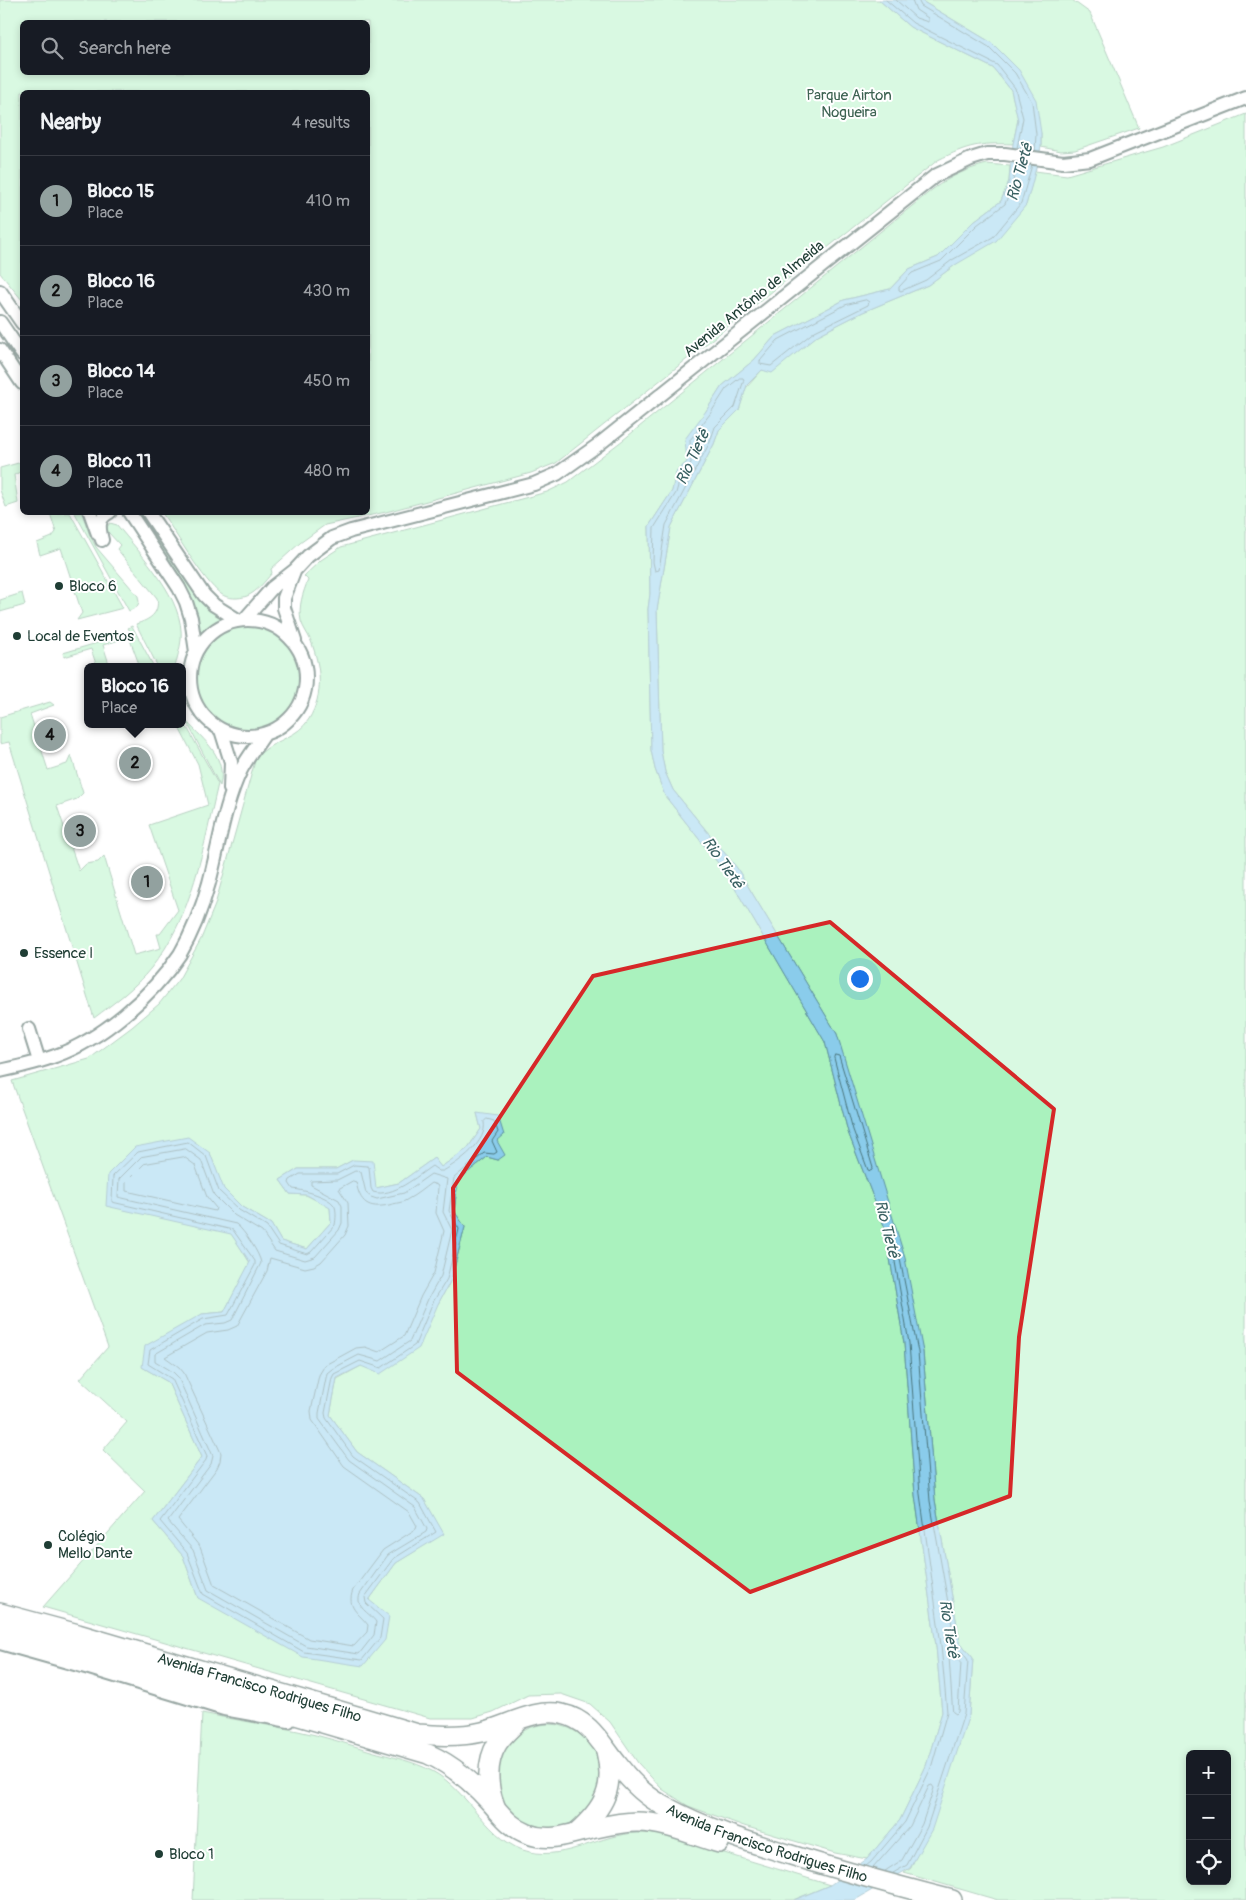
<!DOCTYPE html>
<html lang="en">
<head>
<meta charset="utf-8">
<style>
	body { margin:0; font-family:Pangolin,sans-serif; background:#242831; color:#f1f3f6 }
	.controls { position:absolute; right:15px; bottom:15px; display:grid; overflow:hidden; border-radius:8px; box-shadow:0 2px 8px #0003 }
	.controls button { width:45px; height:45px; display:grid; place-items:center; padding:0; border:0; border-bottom:1px solid #363941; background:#171b24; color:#f1f3f6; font:25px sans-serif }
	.you { position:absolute; left:859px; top:978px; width:18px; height:18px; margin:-12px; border:4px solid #fff; border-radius:50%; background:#1a73e8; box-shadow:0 0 0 8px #1a73e833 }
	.badge { display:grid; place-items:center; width:32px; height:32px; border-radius:50%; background:#92a19f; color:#111; font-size:16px; font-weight:700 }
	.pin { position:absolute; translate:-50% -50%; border:2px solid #fff; box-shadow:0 1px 5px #0006 }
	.popup { position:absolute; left:84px; top:663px; width:102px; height:65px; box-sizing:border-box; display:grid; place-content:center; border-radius:8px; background:#171b24; filter:drop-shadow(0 1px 4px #0005); font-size:16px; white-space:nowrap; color:#9ea1a6 }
	.popup b { font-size:19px; color:#f1f3f6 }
	.popup::after { content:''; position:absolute; left:50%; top:100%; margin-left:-10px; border:10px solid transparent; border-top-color:#171b24 }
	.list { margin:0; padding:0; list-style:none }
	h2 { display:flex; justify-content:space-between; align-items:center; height:65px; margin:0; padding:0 20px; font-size:21px }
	h2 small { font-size:16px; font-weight:400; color:#9ea1a6 }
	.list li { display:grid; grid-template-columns:32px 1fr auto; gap:15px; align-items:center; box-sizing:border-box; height:90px; padding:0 20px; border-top:1px solid #363941 }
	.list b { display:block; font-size:19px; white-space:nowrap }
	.list p { margin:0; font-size:16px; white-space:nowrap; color:#9ea1a6 }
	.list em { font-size:16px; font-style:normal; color:#9ea1a6 }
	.icon { flex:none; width:28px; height:28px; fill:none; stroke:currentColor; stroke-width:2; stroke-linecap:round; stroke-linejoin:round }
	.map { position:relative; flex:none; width:1246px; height:1900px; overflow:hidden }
	.search { position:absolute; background:#171b24; box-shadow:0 2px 8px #0003; left:20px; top:20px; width:350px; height:55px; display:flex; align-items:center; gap:12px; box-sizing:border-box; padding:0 18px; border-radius:8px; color:#9ea1a6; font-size:19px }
	.panel { position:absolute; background:#171b24; box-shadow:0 2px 8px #0003; left:20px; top:90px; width:350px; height:425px; border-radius:8px }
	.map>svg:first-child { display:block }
	.green { fill:#aaf2be; stroke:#649879; fill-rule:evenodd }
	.water { fill:#8acceb; stroke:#5f93a2 }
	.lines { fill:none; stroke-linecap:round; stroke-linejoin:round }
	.shore { stroke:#4a767d; stroke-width:1 }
	.minor-casing { stroke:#1f3d34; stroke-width:16 }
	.primary-casing { stroke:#1f3d34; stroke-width:22 }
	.minor { stroke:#fff; stroke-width:12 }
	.primary { stroke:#fff; stroke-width:19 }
	.marked { fill:none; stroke:#d62828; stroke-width:4; stroke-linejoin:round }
	.poi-dot { fill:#1f3d34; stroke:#fff; stroke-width:2 }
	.labels { text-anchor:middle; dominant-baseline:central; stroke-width:4; stroke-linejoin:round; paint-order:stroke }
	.park-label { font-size:15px; fill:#3b6150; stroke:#fff }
	.street-label { font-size:15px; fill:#1f3d34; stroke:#fff }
	.poi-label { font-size:15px; fill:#1f3d34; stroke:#fff; text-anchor:start }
	.water-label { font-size:16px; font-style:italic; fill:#3a6162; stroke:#fff }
</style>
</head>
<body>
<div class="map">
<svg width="1246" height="1900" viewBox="0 0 1246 1900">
	<rect width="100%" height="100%" fill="#fff"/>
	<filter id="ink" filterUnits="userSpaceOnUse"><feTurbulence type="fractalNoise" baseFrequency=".02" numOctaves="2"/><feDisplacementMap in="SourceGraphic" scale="10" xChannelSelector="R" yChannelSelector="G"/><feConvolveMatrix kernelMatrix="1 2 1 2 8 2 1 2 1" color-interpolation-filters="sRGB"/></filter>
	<g filter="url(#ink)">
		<!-- green -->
		<path class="green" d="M 0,0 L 879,0 L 910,27 L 993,68 L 1011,90 L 1018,119 L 1013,144 C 978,143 969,145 938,160 L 556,463 L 531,473 L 386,512 L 325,525 L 300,543 L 271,569 L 272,573 C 265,581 257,592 247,596 C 239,599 228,599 221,594 C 203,581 176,533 162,513 L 368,512 L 368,92 L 22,92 L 22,300 L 0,273 ZM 22,22 L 368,22 L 368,72 L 22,72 Z
			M 920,0 L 1072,0 L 1090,13 L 1139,128 L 1075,150 L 1061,151 L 1041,147 L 1041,133 L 992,43 Z
			M 1246,114 L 1246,1900 L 998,1900 L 904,1873 L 911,1868 L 969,1715 L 973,1658 L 960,1642 L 935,1500 L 923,1352 L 837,1034 L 737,868 L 673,790 L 665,772 L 661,751 L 657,610 L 671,527 L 714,444 L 719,430 L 739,410 L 746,388 L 762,370 L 772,372 L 818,335 L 863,312 L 928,285 L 955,265 L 1026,205 L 1035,171 L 1067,175 L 1163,147 ZM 1190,1754 L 1227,1754 L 1227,1881 L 1190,1881 Z
			M 987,164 L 1010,166 L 1009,181 L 1001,201 L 974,221 L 938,257 L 909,269 L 890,289 L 844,300 L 775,336 L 754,360 L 722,386 L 706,411 L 687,462 L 676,472 L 672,491 L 649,526 L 650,594 L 648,609 L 651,750 L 655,769 L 665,796 L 726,873 L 825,1042 L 848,1132 L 885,1228 L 904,1343 L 915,1495 L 936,1646 L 942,1712 L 926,1766 L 900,1820 L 867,1859 L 835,1853 L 744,1826 L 688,1806 L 662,1789 L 638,1763 L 610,1722 L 590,1704 L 561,1694 L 528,1695 L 493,1712 L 473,1718 L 430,1718 L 43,1607 L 145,1491 L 103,1450 L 127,1422 L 80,1379 L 108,1347 L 12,1081 L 89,1059 L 132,1027 L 159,1004 L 179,979 L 201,939 L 215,905 L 255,761 C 257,758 259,754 262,752 C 277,739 298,737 309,719 C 324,694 321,668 311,641 C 308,634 303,628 301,621 C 298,606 303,593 308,580 L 304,576 L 321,560 L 341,547 L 547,492 L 568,482 L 623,440 L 933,189 C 950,177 966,169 987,164 ZM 477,1113 L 498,1160 L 487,1157 L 458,1180 L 454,1211 L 465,1227 L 451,1280 L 438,1304 L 361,1366 L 337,1379 L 330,1415 L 357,1452 L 424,1499 L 443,1534 L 396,1563 L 369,1600 L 198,1598 L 183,1556 L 153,1521 L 202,1457 L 168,1382 L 142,1367 L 202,1314 L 224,1312 L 250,1263 L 232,1234 L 210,1153 L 223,1189 L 242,1207 L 271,1224 L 281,1241 L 307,1249 L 331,1222 L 330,1207 L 306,1195 L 290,1194 L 280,1180 L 298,1169 L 336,1169 L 353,1160 L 376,1188 L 399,1183 L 434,1158 L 441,1167 L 467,1149 L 481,1129 Z
			M 22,462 L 22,471 L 14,475 L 18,503 L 6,507 L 0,490 L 0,468 Z
			M 50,513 L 70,513 L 123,608 L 77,620 L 82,613 L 61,548 L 40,555 L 37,543 L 52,537 L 56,532 Z
			M 75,513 L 82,513 L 89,533 L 96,547 L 138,596 L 139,602 L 137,607 L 129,611 Z
			M 136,513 L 142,513 L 228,617 L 205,630 L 198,637 L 198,616 L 189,593 Z
			M 110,523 L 117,525 C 141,555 185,599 181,640 C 180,649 177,658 175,667 L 158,667 L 136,624 C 149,620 160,614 157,598 L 117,549 L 120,545 L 108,532 L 107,527 Z
			M 22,593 L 25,605 L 0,612 L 0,600 Z
			M194 678a53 53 0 1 1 106 0a53 53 0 1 1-106 0Z
			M 132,626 L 154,667 L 140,667 L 129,637 L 103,645 L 110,667 L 97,667 L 91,649 L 64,657 L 63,653 L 131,633 L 128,628 Z
			M 50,702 L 54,705 L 30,714 L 48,770 L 67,764 L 71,755 L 83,793 L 77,799 L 57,806 L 79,871 L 86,864 L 98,862 L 104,856 L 134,955 L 161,948 L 157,934 L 160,934 L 178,910 L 149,825 L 208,805 L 198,764 L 177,724 L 182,724 L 183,720 L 218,784 C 203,847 193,917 151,968 C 135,988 114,1003 94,1018 L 9,742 L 0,744 L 0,717 Z
			M 187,722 C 205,741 227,757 220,786 Z
			M 202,1713 C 234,1720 266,1724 298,1731 C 323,1736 347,1744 371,1751 C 392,1757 413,1761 432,1771 C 469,1790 489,1844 530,1852 C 567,1860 600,1834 637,1833 C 665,1832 695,1844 721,1852 C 757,1863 794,1874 830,1885 L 793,1900 L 193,1900 Z
			M497 1776a52 52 0 1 1 104 0a52 52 0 1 1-104 0Z"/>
		<!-- water -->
		<path class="water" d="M 879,0 L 920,0 L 992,43 L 1019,70 L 1036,100 L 1041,133 L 1041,147 L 1032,184 L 1026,205 L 996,241 L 955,265 L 928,285 L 863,312 L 818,335 L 772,373 L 762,370 L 747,385 L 739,410 L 719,430 L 714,444 L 671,527 L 657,610 L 661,751 L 665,772 L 673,790 L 737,868 L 837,1034 L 905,1258 L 923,1352 L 935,1500 L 960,1642 L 973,1658 L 969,1715 L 932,1829 L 910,1868 L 855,1900 L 794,1900 L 830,1885 L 867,1859 L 900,1820 L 926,1766 L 942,1712 L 936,1646 L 915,1495 L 904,1343 L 885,1228 L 848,1132 L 825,1042 L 726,873 L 665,796 L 655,769 L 651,750 L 648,609 L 650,594 L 649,526 L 672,491 L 676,472 L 687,462 L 685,439 L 706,411 L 722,386 L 754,360 L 775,336 L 844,300 L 890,289 L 909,269 L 938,257 L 974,221 L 1001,201 L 1009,181 L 1013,144 L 1018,120 L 1011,90 L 993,68 L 910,27 Z
			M 477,1113 L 498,1116 L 504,1135 L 497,1141 L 505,1155 L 498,1160 L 487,1157 L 458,1180 L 454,1211 L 465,1227 L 451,1280 L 438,1304 L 419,1348 L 380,1374 L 361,1366 L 337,1378 L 330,1415 L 357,1452 L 424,1499 L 444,1534 L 396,1563 L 369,1600 L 389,1616 L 385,1640 L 363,1666 L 303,1657 L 198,1598 L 183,1556 L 153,1521 L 202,1457 L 168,1382 L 142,1367 L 145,1346 L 202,1314 L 224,1312 L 250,1262 L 231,1234 L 106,1206 L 108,1174 L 135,1147 L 188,1137 L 210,1153 L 224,1189 L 242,1207 L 271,1224 L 281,1241 L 307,1249 L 331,1222 L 330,1208 L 307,1195 L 290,1194 L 280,1180 L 298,1169 L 336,1169 L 353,1160 L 373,1161 L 376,1188 L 399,1183 L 434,1158 L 441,1167 L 467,1149 L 481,1129 Z"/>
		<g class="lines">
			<!-- shore -->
			<path class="shore" d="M 886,0 L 913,23 L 997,65 L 1015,88 L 1023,118 L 1017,148
				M 896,0 L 916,18 L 928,22 L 928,18 L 916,10 L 912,0
				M 918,0 L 921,6 L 989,47 L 1015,73 L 1032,102 L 1036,134 L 1035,151
				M 1016,163 L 1013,182 L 1005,204 L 977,225 L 941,261 L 912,273 L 899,287 L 899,290 L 901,291 L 926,280 L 952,260 L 993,237 L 1021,203 L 1032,165
				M 866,300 L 869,302 L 868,305 L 815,331 L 771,366 L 760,364 L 760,361 L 778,340 L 845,305 Z
				M 740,378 L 743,378 L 744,380 L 735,407 L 715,427 L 710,442 L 666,525 L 659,570 L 655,571 L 653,562 L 654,528 L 676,493 L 681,475 L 691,463 L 690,440 L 710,414 L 726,389 Z
				M 835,1055 L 839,1056 L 873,1168 L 871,1171 L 868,1170 L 853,1130 L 834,1058 Z
				M 487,1119 L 494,1121 L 498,1132 L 492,1141 L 497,1152 L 494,1154 L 484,1153 L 454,1178 L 449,1211 L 459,1229 L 447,1279 L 433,1302 L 415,1345 L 381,1368 L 360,1361 L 334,1374 L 332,1378 L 325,1413 L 326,1418 L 353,1456 L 420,1503 L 436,1532 L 393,1559 L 365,1597 L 366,1603 L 383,1619 L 380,1638 L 362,1660 L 304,1652 L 203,1594 L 187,1553 L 160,1521 L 206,1460 L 207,1456 L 172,1379 L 148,1364 L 150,1350 L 203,1319 L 228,1315 L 255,1265 L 255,1261 L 233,1230 L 112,1202 L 113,1176 L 138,1152 L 188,1142 L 206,1156 L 219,1191 L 239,1210 L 267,1227 L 279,1245 L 307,1254 L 311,1252 L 335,1225 C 336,1220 337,1209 334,1205 C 328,1196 303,1190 293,1189 L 289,1183 L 290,1180 L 300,1174 L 337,1174 L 354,1165 L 367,1166 L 369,1167 L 371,1188 L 373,1192 C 393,1198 417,1176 432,1166 L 439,1171 L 443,1171 C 459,1162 488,1142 484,1122 Z
				M 186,1149 L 201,1160 L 214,1195 L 234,1215 L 262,1232 L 275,1251 L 305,1260 L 315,1257 L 339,1230 L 342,1223 L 342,1206 L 339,1200 L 311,1185 L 311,1181 L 337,1180 L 355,1171 L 361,1172 L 366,1193 L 371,1197 L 377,1199 L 404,1193 L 431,1174 L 447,1179 L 443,1212 L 452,1230 L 441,1276 L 428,1299 L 410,1341 L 380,1361 L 359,1355 L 332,1369 L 327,1373 L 319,1413 L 319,1419 L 349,1460 L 415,1507 L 427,1529 L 426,1532 L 388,1555 L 360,1594 C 355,1608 369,1612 376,1622 L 374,1635 L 359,1654 L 306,1646 L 208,1590 L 193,1550 L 168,1521 L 211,1464 L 213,1456 L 178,1377 L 173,1372 L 155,1361 L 155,1354 L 205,1325 L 225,1323 L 232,1320 L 261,1263 C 260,1254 244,1230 236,1224 L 118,1197 L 119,1179 L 141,1157 Z
				M 184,1157 L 195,1165 L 207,1197 L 216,1208 L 215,1211 L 126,1191 L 126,1182 L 144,1164 Z
				M 353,1181 L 356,1182 C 360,1203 368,1209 389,1205 C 395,1203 403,1203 408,1199 C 416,1195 424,1188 431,1183 L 437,1185 L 438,1187 L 436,1213 L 444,1231 L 434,1273 L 421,1296 L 404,1336 L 379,1352 L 365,1347 L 356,1348 L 325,1365 L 319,1375 L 311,1411 L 312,1420 L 344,1466 L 409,1512 L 417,1526 L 416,1529 L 383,1550 L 353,1590 C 346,1608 359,1613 368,1625 L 367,1632 L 354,1646 L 309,1639 L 214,1585 L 200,1547 L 178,1520 L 217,1468 L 220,1461 L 221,1453 L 184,1373 L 179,1367 L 165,1357 L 207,1333 L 228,1330 L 237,1326 L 267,1271 L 270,1258 L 305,1268 L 314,1266 L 321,1262 L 345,1235 L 349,1226 L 348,1203 L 339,1189 Z
				M 949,1650 L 952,1650 L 961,1662 L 958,1712 L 956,1714 L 953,1712 Z
				M 866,1866 L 871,1862 L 905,1822 L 931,1768 L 947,1712 L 941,1645 L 920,1494 L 909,1343 L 894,1256 L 897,1253 L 900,1259 L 918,1352 L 930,1501 L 955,1642 L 968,1660 L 964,1714 L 927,1827 L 907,1865 L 893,1873
				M 873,1868 L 910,1826 L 929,1786 L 932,1785 L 934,1788 L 922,1824 L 902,1860 L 885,1871"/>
			<defs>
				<path id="minor" d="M 0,291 L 22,323
					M 0,322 L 22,354
					M 0,350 L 22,383
					M 90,512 L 98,534
					M 129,512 L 179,588 L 186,602 L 191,618 L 196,652
					M 148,512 L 204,595 L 214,605 L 238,620
					M 102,540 C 99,528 97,518 110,512
					M 294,572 L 284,598 L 284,608 L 295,641
					M190 678a58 58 0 1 1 116 0a58 58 0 1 1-116 0Z
					M 244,620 L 272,588 L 295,570 L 308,556 L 332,538 L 351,531 L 534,484 L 557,474 L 598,445 L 935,176 L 971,159 L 987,154 L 1005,154 L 1063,162 L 1090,159 L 1246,98
					M 221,730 L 231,762 L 230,789
					M 29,1029 L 39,1061
					M 0,1071 C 18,1067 37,1063 55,1056 C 101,1040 153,995 180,954 C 193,932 202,908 209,883 C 219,846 224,805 241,770 C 247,758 256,747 264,735
					M 0,1643 L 89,1668 L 224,1709 L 289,1721"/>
				<g id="primary">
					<path id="s1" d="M 0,1613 L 78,1634 L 418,1734 C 439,1736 460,1737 482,1732 C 508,1726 534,1708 562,1714 C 591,1720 602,1746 619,1766 C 631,1782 647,1797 664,1806 C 704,1828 748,1842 791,1855 C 845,1872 898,1886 952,1900"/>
					<path d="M 0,1628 L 428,1754 C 453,1765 472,1782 491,1803 C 503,1816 510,1827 528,1834 C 551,1843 573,1833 596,1828 C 609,1825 623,1822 637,1822 C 665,1822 692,1835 719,1843"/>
					<path d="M 495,1806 C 487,1787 486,1762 497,1744 C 502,1736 510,1729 516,1723"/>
					<path d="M 577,1832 C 605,1807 615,1787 606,1751"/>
				</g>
			</defs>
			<!-- minor casing -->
			<use href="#minor" class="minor-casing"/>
			<!-- primary casing -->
			<use href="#primary" class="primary-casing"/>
			<!-- minor -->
			<use href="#minor" class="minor"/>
			<!-- primary -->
			<use href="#primary" class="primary"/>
		</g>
	</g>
	<!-- marked area -->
	<path d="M0 0H1246V1900H0ZM 830,922 L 1054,1109 L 1019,1337 L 1010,1496 L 750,1592 L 457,1372 L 453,1188 L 593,976 Z" fill="#fff" fill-opacity=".55" fill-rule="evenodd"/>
	<path class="marked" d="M 830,922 L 1054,1109 L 1019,1337 L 1010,1496 L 750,1592 L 457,1372 L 453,1188 L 593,976 Z"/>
	<!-- markers -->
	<g class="poi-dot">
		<circle cx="59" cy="586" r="5"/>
		<circle cx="17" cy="636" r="5"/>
		<circle cx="24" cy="953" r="5"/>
		<circle cx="48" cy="1545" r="5"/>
		<circle cx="159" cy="1854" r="5"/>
	</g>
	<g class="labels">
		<!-- park labels -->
		<g class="park-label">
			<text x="849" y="95">Parque Airton<tspan x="849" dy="17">Nogueira</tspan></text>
		</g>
		<!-- street labels -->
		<g class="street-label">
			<text transform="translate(754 299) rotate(-39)">Avenida Antônio de Almeida</text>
			<text stroke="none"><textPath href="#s1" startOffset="270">Avenida Francisco Rodrigues Filho</textPath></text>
			<text stroke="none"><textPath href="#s1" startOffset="832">Avenida Francisco Rodrigues Filho</textPath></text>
		</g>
		<!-- poi labels -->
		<g class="poi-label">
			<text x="69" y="586">Bloco 6</text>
			<text x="27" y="636">Local de Eventos</text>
			<text x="34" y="953">Essence I</text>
			<text x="58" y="1536">Colégio<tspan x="58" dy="17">Mello Dante</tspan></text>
			<text x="169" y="1854">Bloco 1</text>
		</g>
		<!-- water labels -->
		<g class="water-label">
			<text transform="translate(1020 172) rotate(-74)">Rio Tietê</text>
			<text transform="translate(693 457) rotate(-65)">Rio Tietê</text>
			<text transform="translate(723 863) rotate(55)">Rio Tietê</text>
			<text transform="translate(887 1229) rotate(76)">Rio Tietê</text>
			<text transform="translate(949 1629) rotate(81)">Rio Tietê</text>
		</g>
	</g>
</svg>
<div class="controls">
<button>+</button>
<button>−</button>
<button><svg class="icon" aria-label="locate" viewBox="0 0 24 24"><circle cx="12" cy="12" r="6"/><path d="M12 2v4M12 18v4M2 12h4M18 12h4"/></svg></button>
</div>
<div class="you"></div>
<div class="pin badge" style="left:147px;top:882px">1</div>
<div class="pin badge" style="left:135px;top:763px">2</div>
<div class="popup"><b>Bloco 16</b>Place</div>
<div class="pin badge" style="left:80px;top:831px">3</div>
<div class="pin badge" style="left:50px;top:735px">4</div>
<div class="search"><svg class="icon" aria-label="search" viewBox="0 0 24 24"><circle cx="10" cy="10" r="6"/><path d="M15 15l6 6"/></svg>Search here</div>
<section class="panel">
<h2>Nearby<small>4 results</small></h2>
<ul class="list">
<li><span class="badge">1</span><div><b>Bloco 15</b><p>Place</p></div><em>410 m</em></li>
<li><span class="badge">2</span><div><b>Bloco 16</b><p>Place</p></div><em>430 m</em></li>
<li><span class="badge">3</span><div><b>Bloco 14</b><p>Place</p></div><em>450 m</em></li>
<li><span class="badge">4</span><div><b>Bloco 11</b><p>Place</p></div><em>480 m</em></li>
</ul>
</section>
</div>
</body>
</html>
